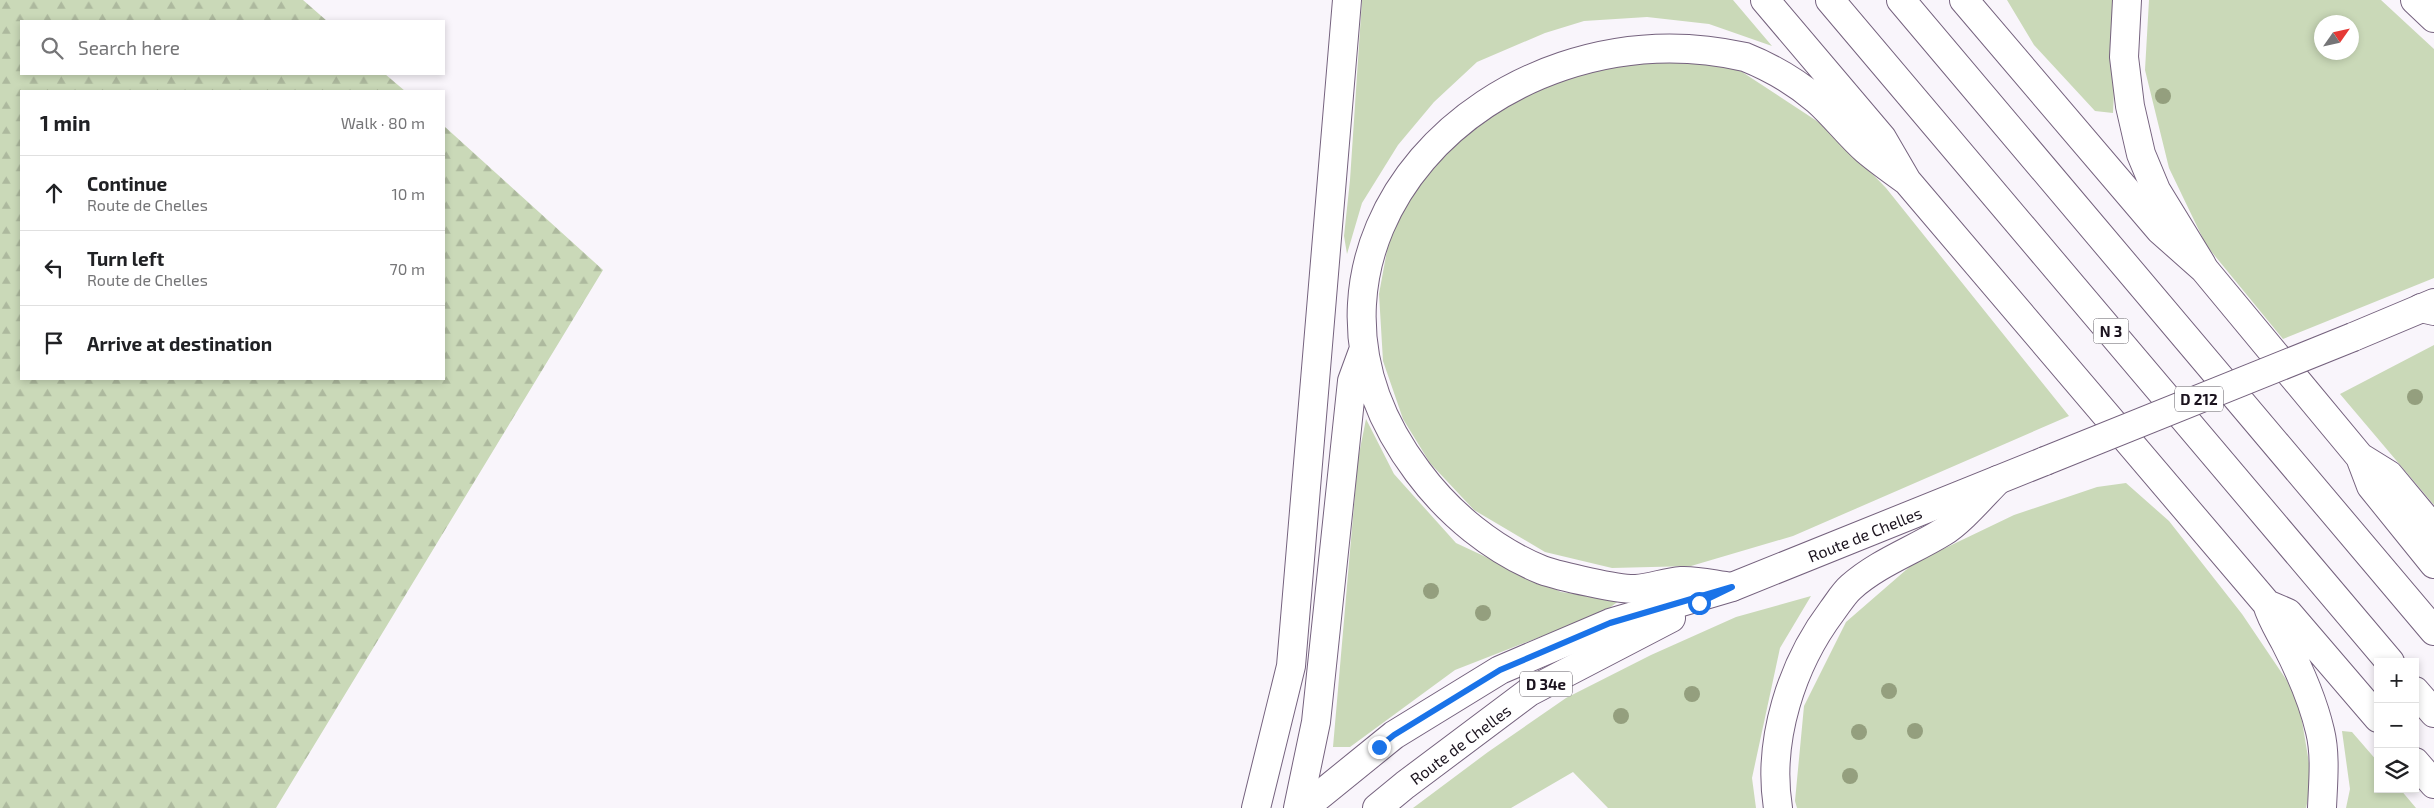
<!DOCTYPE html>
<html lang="en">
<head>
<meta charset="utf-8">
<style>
	body { margin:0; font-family:"Exo 2",sans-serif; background:#f6f6f6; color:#202124 }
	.controls { position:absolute; right:15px; bottom:15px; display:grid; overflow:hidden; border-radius:0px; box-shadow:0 2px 8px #0003 }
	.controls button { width:45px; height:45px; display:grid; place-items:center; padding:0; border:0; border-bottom:1px solid #e0e0e0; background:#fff; color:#202124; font:25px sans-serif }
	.compass { position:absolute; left:2314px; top:15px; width:45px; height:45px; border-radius:50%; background:#fff; box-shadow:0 2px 8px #0003; rotate:56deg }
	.stop { position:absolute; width:15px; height:15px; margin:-11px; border:4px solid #1a73e8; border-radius:50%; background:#fff }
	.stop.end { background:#1a73e8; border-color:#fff; box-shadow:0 1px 5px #0008 }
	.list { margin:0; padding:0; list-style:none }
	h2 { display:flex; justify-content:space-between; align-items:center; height:65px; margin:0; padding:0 20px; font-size:21px }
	h2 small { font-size:16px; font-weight:400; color:#757577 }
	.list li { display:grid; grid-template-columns:32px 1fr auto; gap:15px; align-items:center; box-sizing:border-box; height:75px; padding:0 20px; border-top:1px solid #e0e0e0 }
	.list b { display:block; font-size:19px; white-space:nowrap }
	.list p { margin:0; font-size:16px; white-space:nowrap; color:#757577 }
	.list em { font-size:16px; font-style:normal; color:#757577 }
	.icon { flex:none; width:28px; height:28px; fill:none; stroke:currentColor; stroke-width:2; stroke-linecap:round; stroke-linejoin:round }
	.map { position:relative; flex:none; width:2434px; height:808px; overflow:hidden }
	.search { position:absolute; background:#fff; box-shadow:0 2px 8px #0003; left:20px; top:20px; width:425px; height:55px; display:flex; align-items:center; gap:12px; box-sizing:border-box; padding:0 18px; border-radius:0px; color:#757577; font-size:19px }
	.panel { position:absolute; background:#fff; box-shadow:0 2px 8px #0003; left:20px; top:90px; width:425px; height:290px; border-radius:0px }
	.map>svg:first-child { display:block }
	.green { fill:#cad9b8; fill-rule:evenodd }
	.forest { fill:url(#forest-firs) }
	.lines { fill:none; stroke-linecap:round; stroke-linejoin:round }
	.street-casing { stroke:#75627e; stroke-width:30 }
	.primary-casing { stroke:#75627e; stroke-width:30 }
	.highway-casing { stroke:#75627e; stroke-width:30 }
	.street { stroke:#fff; stroke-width:28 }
	.primary { stroke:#fff; stroke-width:28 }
	.highway { stroke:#fff; stroke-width:28 }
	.primary-bridge-casing { stroke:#75627e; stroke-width:30; stroke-linecap:butt }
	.primary-bridge { stroke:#fff; stroke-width:28 }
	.tree { fill:#949f7e }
	.route { stroke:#1a73e8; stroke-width:6 }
	.labels { text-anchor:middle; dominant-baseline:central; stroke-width:5; stroke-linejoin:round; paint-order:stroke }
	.shield { fill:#fff; stroke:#5f5a62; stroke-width:1 }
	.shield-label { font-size:15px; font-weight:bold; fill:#1b131e }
	.street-label { font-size:16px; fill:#1b131e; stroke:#fff }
</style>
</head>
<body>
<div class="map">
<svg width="2434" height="808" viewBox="0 0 2434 808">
	<defs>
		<pattern id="forest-firs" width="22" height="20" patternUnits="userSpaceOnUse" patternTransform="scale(1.25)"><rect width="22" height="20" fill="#cad9b8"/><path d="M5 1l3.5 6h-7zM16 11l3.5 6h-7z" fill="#adb99e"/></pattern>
	</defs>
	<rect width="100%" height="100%" fill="#f9f5fb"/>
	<!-- green -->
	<path class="green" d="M 1362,0 L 1733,0 L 1772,46 L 1709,24 L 1647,17 L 1584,21 L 1545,33 L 1477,62 L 1434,102 L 1398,145 L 1362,203 L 1347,254 L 1344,236 L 1350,180 Z
		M 2007,0 L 2118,0 L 2113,113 L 2095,111 L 2034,45 Z
		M 2149,0 L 2381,0 L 2434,49 L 2434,278 L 2283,339 L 2206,245 L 2169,168 L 2145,70 ZM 2322,22 L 2352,22 L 2352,52 L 2322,52 Z
		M 1590,58 L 1733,66 L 1829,129 L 1886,188 L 2069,416 L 1793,536 L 1691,566 L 1612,568 L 1545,552 L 1474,510 L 1430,463 L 1403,419 L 1383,361 L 1379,294 L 1390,234 L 1417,178 L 1520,82 Z
		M 2434,345 L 2434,505 L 2340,394 Z
		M 1366,419 L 1394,474 L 1456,543 L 1561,592 L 1620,600 L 1604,612 L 1455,670 L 1350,747 L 1333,747 L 1358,459 Z
		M 2126,483 L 2169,521 L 2242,614 L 2298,697 L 2312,781 L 2306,808 L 1797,808 L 1795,801 L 1804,706 L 1846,622 L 1914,563 L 2014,515 L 2097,487 Z
		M 1811,596 L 1780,648 L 1752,778 L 1756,808 L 1608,808 L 1573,772 L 1511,808 L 1413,808 L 1488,752 L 1566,698 L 1651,655 L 1736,617 Z
		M 2342,731 L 2352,732 L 2378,762 L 2378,789 L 2400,789 L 2416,808 L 2346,808 L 2350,789 Z"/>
	<!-- forest -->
	<path class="forest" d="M 0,0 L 303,0 L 327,21 L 21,21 L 21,74 L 385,74 L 405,91 L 21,91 L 21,379 L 444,379 L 444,126 L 603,270 L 276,808 L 0,808 Z"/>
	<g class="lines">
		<defs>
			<path id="street" d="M 2127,0 L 2124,57 L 2130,106 L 2141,154 L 2156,190 L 2202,265"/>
			<g id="primary">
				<path d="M 2353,337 L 2434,303"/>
				<path id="s1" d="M 1304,808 L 1394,735 L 1500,670 L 1610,623 L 1732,587 L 2045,461"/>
				<path id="s2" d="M 1377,808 L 1405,785 L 1529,692 L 1671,618"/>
			</g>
			<path id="highway" d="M 1765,0 L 1882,138 L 1907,181 L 2267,604 C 2271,618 2278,629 2285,642 C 2299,669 2313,701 2320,731 C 2326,755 2323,783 2322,808
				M 1830,0 L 2390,662
				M 1901,0 L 2434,631
				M 1964,0 L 2160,230 L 2204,269 L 2360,457 L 2389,475 L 2434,529
				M 2415,0 L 2434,18
				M 2421,308 L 2434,311
				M 2360,457 L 2371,486 L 2434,564
				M 1732,587 C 1715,585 1697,580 1681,581 C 1666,582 1651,588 1636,589 C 1620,590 1559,576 1542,570 C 1493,550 1449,514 1418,472 C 1249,248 1490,0 1745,57 C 1770,67 1797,83 1817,100 C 1834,115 1849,135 1866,150 C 1879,161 1893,171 1907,181
				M 2267,604 L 2288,613 L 2378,718
				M 2415,691 L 2434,713
				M 2415,762 L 2434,784
				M 1256,808 L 1291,666 L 1347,0
				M 1298,808 L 1316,722 L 1352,381 L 1363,351
				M 1778,808 C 1767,740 1792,664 1832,611 C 1838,603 1844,593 1851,587 C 1878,563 1912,551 1943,532 C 1960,522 1983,495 1998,480"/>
		</defs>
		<!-- street casing -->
		<use href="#street" class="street-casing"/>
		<!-- primary casing -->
		<use href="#primary" class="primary-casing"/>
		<!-- highway casing -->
		<use href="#highway" class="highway-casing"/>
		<!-- street -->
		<use href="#street" class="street"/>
		<!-- primary -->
		<use href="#primary" class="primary"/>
		<!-- highway -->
		<use href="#highway" class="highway"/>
		<defs>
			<path id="primary-bridge" d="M 2045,461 L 2353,337"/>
		</defs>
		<!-- primary-bridge casing -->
		<use href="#primary-bridge" class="primary-bridge-casing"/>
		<!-- primary-bridge -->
		<use href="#primary-bridge" class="primary-bridge"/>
	</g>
	<!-- trees -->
	<g class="tree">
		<circle cx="2163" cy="96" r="8"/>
		<circle cx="2415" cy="397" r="8"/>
		<circle cx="1431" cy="591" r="8"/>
		<circle cx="1483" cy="613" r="8"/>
		<circle cx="1889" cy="691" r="8"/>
		<circle cx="1692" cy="694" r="8"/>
		<circle cx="1621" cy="716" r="8"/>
		<circle cx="1915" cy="731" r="8"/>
		<circle cx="1859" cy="732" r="8"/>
		<circle cx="1850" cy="776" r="8"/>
	</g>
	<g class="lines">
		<!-- route -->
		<path class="route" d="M 1379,747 L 1394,735 L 1500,670 L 1610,623 L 1732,587 L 1699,603"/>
	</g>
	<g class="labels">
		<!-- shield labels -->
		<g class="shield">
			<rect x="2093.5" y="318.5" width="35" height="25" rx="4"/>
			<rect x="2175" y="386.5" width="48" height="25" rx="4"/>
			<rect x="1520" y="671.5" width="52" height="25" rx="4"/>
		</g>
		<g class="shield-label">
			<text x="2111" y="331">N 3</text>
			<text x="2199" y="399">D 212</text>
			<text x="1546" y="684">D 34e</text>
		</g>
		<!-- street labels -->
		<g class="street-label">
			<text stroke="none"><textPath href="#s1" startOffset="630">Route de Chelles</textPath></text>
			<text stroke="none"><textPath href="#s2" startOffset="105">Route de Chelles</textPath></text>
		</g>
	</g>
</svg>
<div class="controls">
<button>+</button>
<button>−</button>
<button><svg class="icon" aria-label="layers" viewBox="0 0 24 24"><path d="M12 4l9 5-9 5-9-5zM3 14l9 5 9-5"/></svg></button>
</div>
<svg class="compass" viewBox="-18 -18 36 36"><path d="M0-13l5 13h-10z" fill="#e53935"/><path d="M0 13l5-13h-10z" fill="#757577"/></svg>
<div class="stop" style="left:1699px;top:603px"></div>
<div class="stop end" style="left:1379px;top:747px"></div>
<div class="search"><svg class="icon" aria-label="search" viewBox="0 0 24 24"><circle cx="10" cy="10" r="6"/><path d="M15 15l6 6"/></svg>Search here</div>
<section class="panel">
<h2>1 min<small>Walk · 80 m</small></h2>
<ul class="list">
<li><svg class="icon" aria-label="ahead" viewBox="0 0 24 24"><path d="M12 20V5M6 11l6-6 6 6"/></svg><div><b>Continue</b><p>Route de Chelles</p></div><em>10 m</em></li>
<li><svg class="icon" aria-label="left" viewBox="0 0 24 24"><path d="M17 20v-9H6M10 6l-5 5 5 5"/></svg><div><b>Turn left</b><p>Route de Chelles</p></div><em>70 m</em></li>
<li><svg class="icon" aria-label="arrive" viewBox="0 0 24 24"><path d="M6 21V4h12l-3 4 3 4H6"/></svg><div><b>Arrive at destination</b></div></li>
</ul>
</section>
</div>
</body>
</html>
